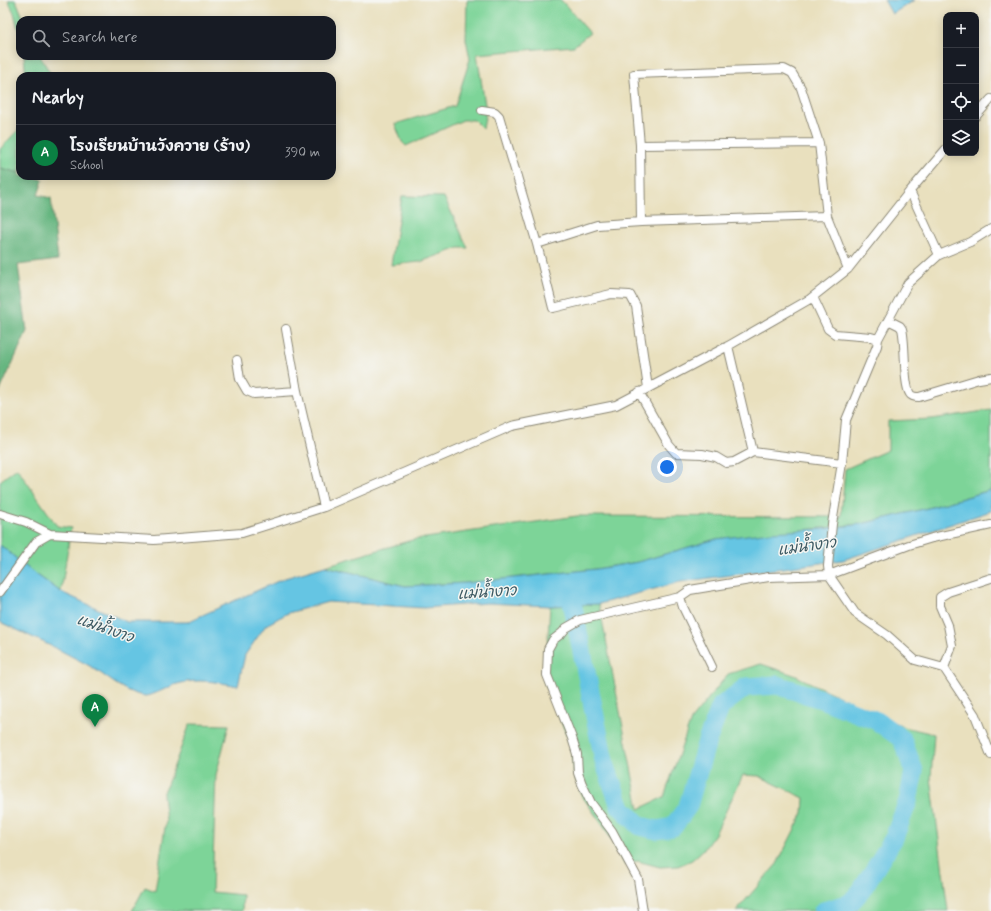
<!DOCTYPE html>
<html lang="en">
<head>
<meta charset="utf-8">
<style>
	body { margin:0; font-family:Mynerve,"Playpen Sans Thai",sans-serif; background:#242831; color:#f1f3f6 }
	.controls { position:absolute; right:12px; top:12px; display:grid; overflow:hidden; border-radius:8px; box-shadow:0 2px 10px #0003 }
	.controls button { width:36px; height:36px; display:grid; place-items:center; padding:0; border:0; border-bottom:1px solid #363941; background:#171b24; color:#f1f3f6; font:20px sans-serif }
	.you { position:absolute; left:667px; top:467px; width:14px; height:14px; margin:-10px; border:3px solid #fff; border-radius:50%; background:#1a73e8; box-shadow:0 0 0 6px #1a73e833 }
	.badge { display:grid; place-items:center; width:26px; height:26px; border-radius:50%; background:#0b8043; color:#fff; font-size:13px; font-weight:700 }
	.pin { position:absolute; translate:-50% -33px; filter:drop-shadow(0 1px 2px #0008) }
	.pin::after { content:''; position:absolute; top:21px; width:14px; height:12px; background:inherit; clip-path:polygon(0 0,100% 0,50% 100%) }
	.list { margin:0; padding:0; list-style:none }
	h2 { display:flex; justify-content:space-between; align-items:center; height:52px; margin:0; padding:0 16px; font-size:17px }
	h2 small { font-size:13px; font-weight:400; color:#9ea1a6 }
	.list li { display:grid; grid-template-columns:26px 1fr auto; gap:12px; align-items:center; box-sizing:border-box; height:56px; padding:0 16px; border-top:1px solid #363941 }
	.list b { display:block; font-size:15px; white-space:nowrap }
	.list p { margin:0; font-size:13px; white-space:nowrap; color:#9ea1a6 }
	.list em { font-size:13px; font-style:normal; color:#9ea1a6 }
	.icon { flex:none; width:22px; height:22px; fill:none; stroke:currentColor; stroke-width:2; stroke-linecap:round; stroke-linejoin:round }
	.map { position:relative; flex:none; width:991px; height:911px; overflow:hidden }
	.search { position:absolute; background:#171b24; box-shadow:0 2px 10px #0003; left:16px; top:16px; width:320px; height:44px; display:flex; align-items:center; gap:10px; box-sizing:border-box; padding:0 14px; border-radius:12px; color:#9ea1a6; font-size:15px }
	.panel { position:absolute; background:#171b24; box-shadow:0 2px 10px #0003; left:16px; top:72px; width:320px; height:108px; border-radius:12px }
	.map>svg:first-child { display:block }
	.green { fill:#7dd498; stroke:#548062 }
	.forest { fill:#66b680; stroke:#487056 }
	.water { fill:#65c5e3; stroke:#487887 }
	.lines { fill:none; stroke-linecap:round; stroke-linejoin:round }
	.river { stroke:#65c5e3; stroke-width:19 }
	.street-casing { stroke:#8a8674; stroke-width:10 }
	.street { stroke:#fff; stroke-width:8 }
	.labels { text-anchor:middle; dominant-baseline:central; stroke-width:3; stroke-linejoin:round; paint-order:stroke }
	.water-label { font-size:15px; font-style:italic; fill:#3c5962; stroke:#f6f6f2 }
</style>
</head>
<body>
<div class="map">
<svg width="991" height="911" viewBox="0 0 991 911">
	<rect width="100%" height="100%" fill="#f6f6f2"/>
	<filter id="ink" filterUnits="userSpaceOnUse"><feTurbulence type="fractalNoise" baseFrequency=".025" numOctaves="2"/><feDisplacementMap in="SourceGraphic" scale="8" xChannelSelector="R" yChannelSelector="G"/><feConvolveMatrix kernelMatrix="1 2 1 2 8 2 1 2 1" color-interpolation-filters="sRGB"/></filter>
	<filter id="wash" filterUnits="userSpaceOnUse"><feTurbulence type="fractalNoise" baseFrequency=".012" numOctaves="4" result="noise"/><feDisplacementMap in="SourceGraphic" scale="16" xChannelSelector="R" yChannelSelector="G"/><feGaussianBlur stdDeviation="0.9" result="paint"/><feColorMatrix in="noise" values="0 0 0 0 0 0 0 0 0 0 0 0 0 0 0 0 0 1.4 0 .05"/><feComposite in="paint" operator="in"/></filter>
	<g filter="url(#wash)">
		<rect width="100%" height="100%" fill="#e9e0be"/>
		<!-- green -->
		<path class="green" d="M 8,0 L 16,0 L 24,20 L 20,20 L 20,37 L 14,13 Z
			M 467,0 L 561,0 L 590,33 L 574,46 L 477,54 L 486,111 L 483,129 L 474,120 L 463,120 L 406,146 L 402,142 L 395,124 L 455,106 L 470,59 L 466,39 Z
			M 24,56 L 40,56 L 52,76 L 26,76 Z
			M 20,124 L 20,173 L 0,168 L 0,149 L 18,130 Z
			M 402,196 L 444,197 L 468,248 L 459,248 L 420,262 L 391,265 Z
			M 991,410 L 991,490 L 932,507 L 861,524 L 717,539 L 638,562 L 596,569 L 466,583 L 405,586 L 325,566 L 412,540 L 577,516 L 841,517 L 845,469 L 888,450 L 888,421 L 932,419 Z
			M 17,468 L 57,526 L 71,528 L 61,592 L 30,570 L 0,545 L 0,481 Z
			M 599,604 L 639,809 L 664,797 L 691,720 L 728,674 L 761,664 L 794,675 L 904,727 L 934,734 L 931,778 L 948,911 L 736,911 L 777,864 L 803,813 L 804,798 L 759,776 L 743,775 L 715,834 L 704,849 L 692,860 L 678,866 L 660,867 L 637,861 L 625,865 L 606,830 L 582,796 L 574,775 L 570,743 L 545,683 L 550,606 Z
			M 190,724 L 229,725 L 216,775 L 212,892 L 243,895 L 242,911 L 132,911 L 145,887 L 155,891 L 166,821 L 163,795 Z"/>
		<!-- forest -->
		<path class="forest" d="M 0,168 L 20,173 L 20,176 L 30,176 L 43,180 L 38,195 L 51,198 L 58,260 L 18,265 L 27,331 L 0,391 Z"/>
		<!-- water -->
		<path class="water" d="M 884,0 L 915,0 L 892,14 Z
			M 991,490 L 991,511 L 843,560 L 680,582 L 599,604 L 550,606 L 487,603 L 424,608 L 328,602 L 288,613 L 266,625 L 245,655 L 238,686 C 217,682 198,678 177,684 C 170,686 152,696 146,696 C 124,694 107,676 88,665 C 59,649 30,636 0,622 L 0,545 L 30,570 L 61,592 L 127,622 L 187,622 L 285,578 L 325,566 L 405,586 L 466,583 L 596,569 L 638,562 L 716,539 L 771,532 L 823,529 L 861,524 L 932,507 Z"/>
		<g class="lines">
			<!-- river -->
			<path class="river" d="M 569,587 L 604,761 L 620,806 L 640,826 L 657,830 L 673,827 L 688,806 L 707,741 L 721,706 L 746,687 L 777,685 L 821,699 L 877,721 L 902,739 L 914,771 L 908,801 L 894,838 L 861,891 L 850,903 L 823,911"/>
		</g>
	</g>
	<g filter="url(#ink)">
		<g class="lines">
			<defs>
				<path id="street" d="M 482,110 L 495,112 L 499,116 L 537,244 L 553,308 L 611,294 L 630,295 L 636,306 L 648,388
					M 976,116 L 991,99
					M 640,145 L 819,143
					M 910,191 L 939,255
					M 641,222 L 640,145 L 634,74 L 784,69 L 792,73 L 801,88 L 819,143 L 827,216 L 848,269
					M 991,229 L 970,242 L 939,255 L 908,283 L 878,339 L 877,346 L 846,420 L 842,463 L 832,524 L 828,566 L 829,575 L 855,613 L 887,635 L 915,660 L 944,668 L 975,715 L 991,755
					M 537,244 L 597,225 L 641,222 L 827,216
					M 813,297 L 828,329 L 835,334 L 871,337 L 878,339
					M 888,320 L 900,326 L 902,329 C 906,343 903,384 910,394 C 912,397 916,397 919,397 L 979,379 L 991,377
					M 286,329 L 297,391 L 324,507
					M 237,360 L 240,379 L 247,391 L 254,394 L 297,391
					M 639,392 L 669,445 L 676,453 L 702,454 L 716,457 L 726,463 L 734,462 L 753,452 L 728,346
					M 753,452 L 842,463
					M 0,514 L 26,522 L 50,534
					M 0,592 L 36,542 L 50,534 L 154,540 L 242,533 L 324,507 L 512,426 L 616,405 L 728,346 L 810,299 L 848,269 L 910,191 L 946,149
					M 680,597 L 683,607 L 712,667
					M 944,668 L 952,646 L 948,625 L 940,606 L 940,597 L 948,592 L 991,578
					M 643,911 L 638,879 L 612,831 L 591,803 L 582,784 L 578,773 L 577,754 L 572,738 L 547,675 L 548,649 L 553,640 L 562,633 L 566,628 L 580,620 L 680,597 L 690,590 L 769,577 L 829,575 L 909,545 L 932,538 L 991,525"/>
			</defs>
			<!-- street casing -->
			<use href="#street" class="street-casing"/>
			<!-- street -->
			<use href="#street" class="street"/>
		</g>
	</g>
	<g class="labels">
		<!-- water labels -->
		<g class="water-label">
			<text transform="translate(807 547) rotate(-8)">แม่น้ำงาว</text>
			<text transform="translate(487 593) rotate(-4)">แม่น้ำงาว</text>
			<text transform="translate(105 629) rotate(19)">แม่น้ำงาว</text>
		</g>
	</g>
</svg>
<div class="controls">
<button>+</button>
<button>−</button>
<button><svg class="icon" aria-label="locate" viewBox="0 0 24 24"><circle cx="12" cy="12" r="6"/><path d="M12 2v4M12 18v4M2 12h4M18 12h4"/></svg></button>
<button><svg class="icon" aria-label="layers" viewBox="0 0 24 24"><path d="M12 4l9 5-9 5-9-5zM3 14l9 5 9-5"/></svg></button>
</div>
<div class="you"></div>
<div class="pin badge" style="left:95px;top:727px">A</div>
<div class="search"><svg class="icon" aria-label="search" viewBox="0 0 24 24"><circle cx="10" cy="10" r="6"/><path d="M15 15l6 6"/></svg>Search here</div>
<section class="panel">
<h2>Nearby<small></small></h2>
<ul class="list">
<li><span class="badge">A</span><div><b>โรงเรียนบ้านวังควาย (ร้าง)</b><p>School</p></div><em>390 m</em></li>
</ul>
</section>
</div>
</body>
</html>
